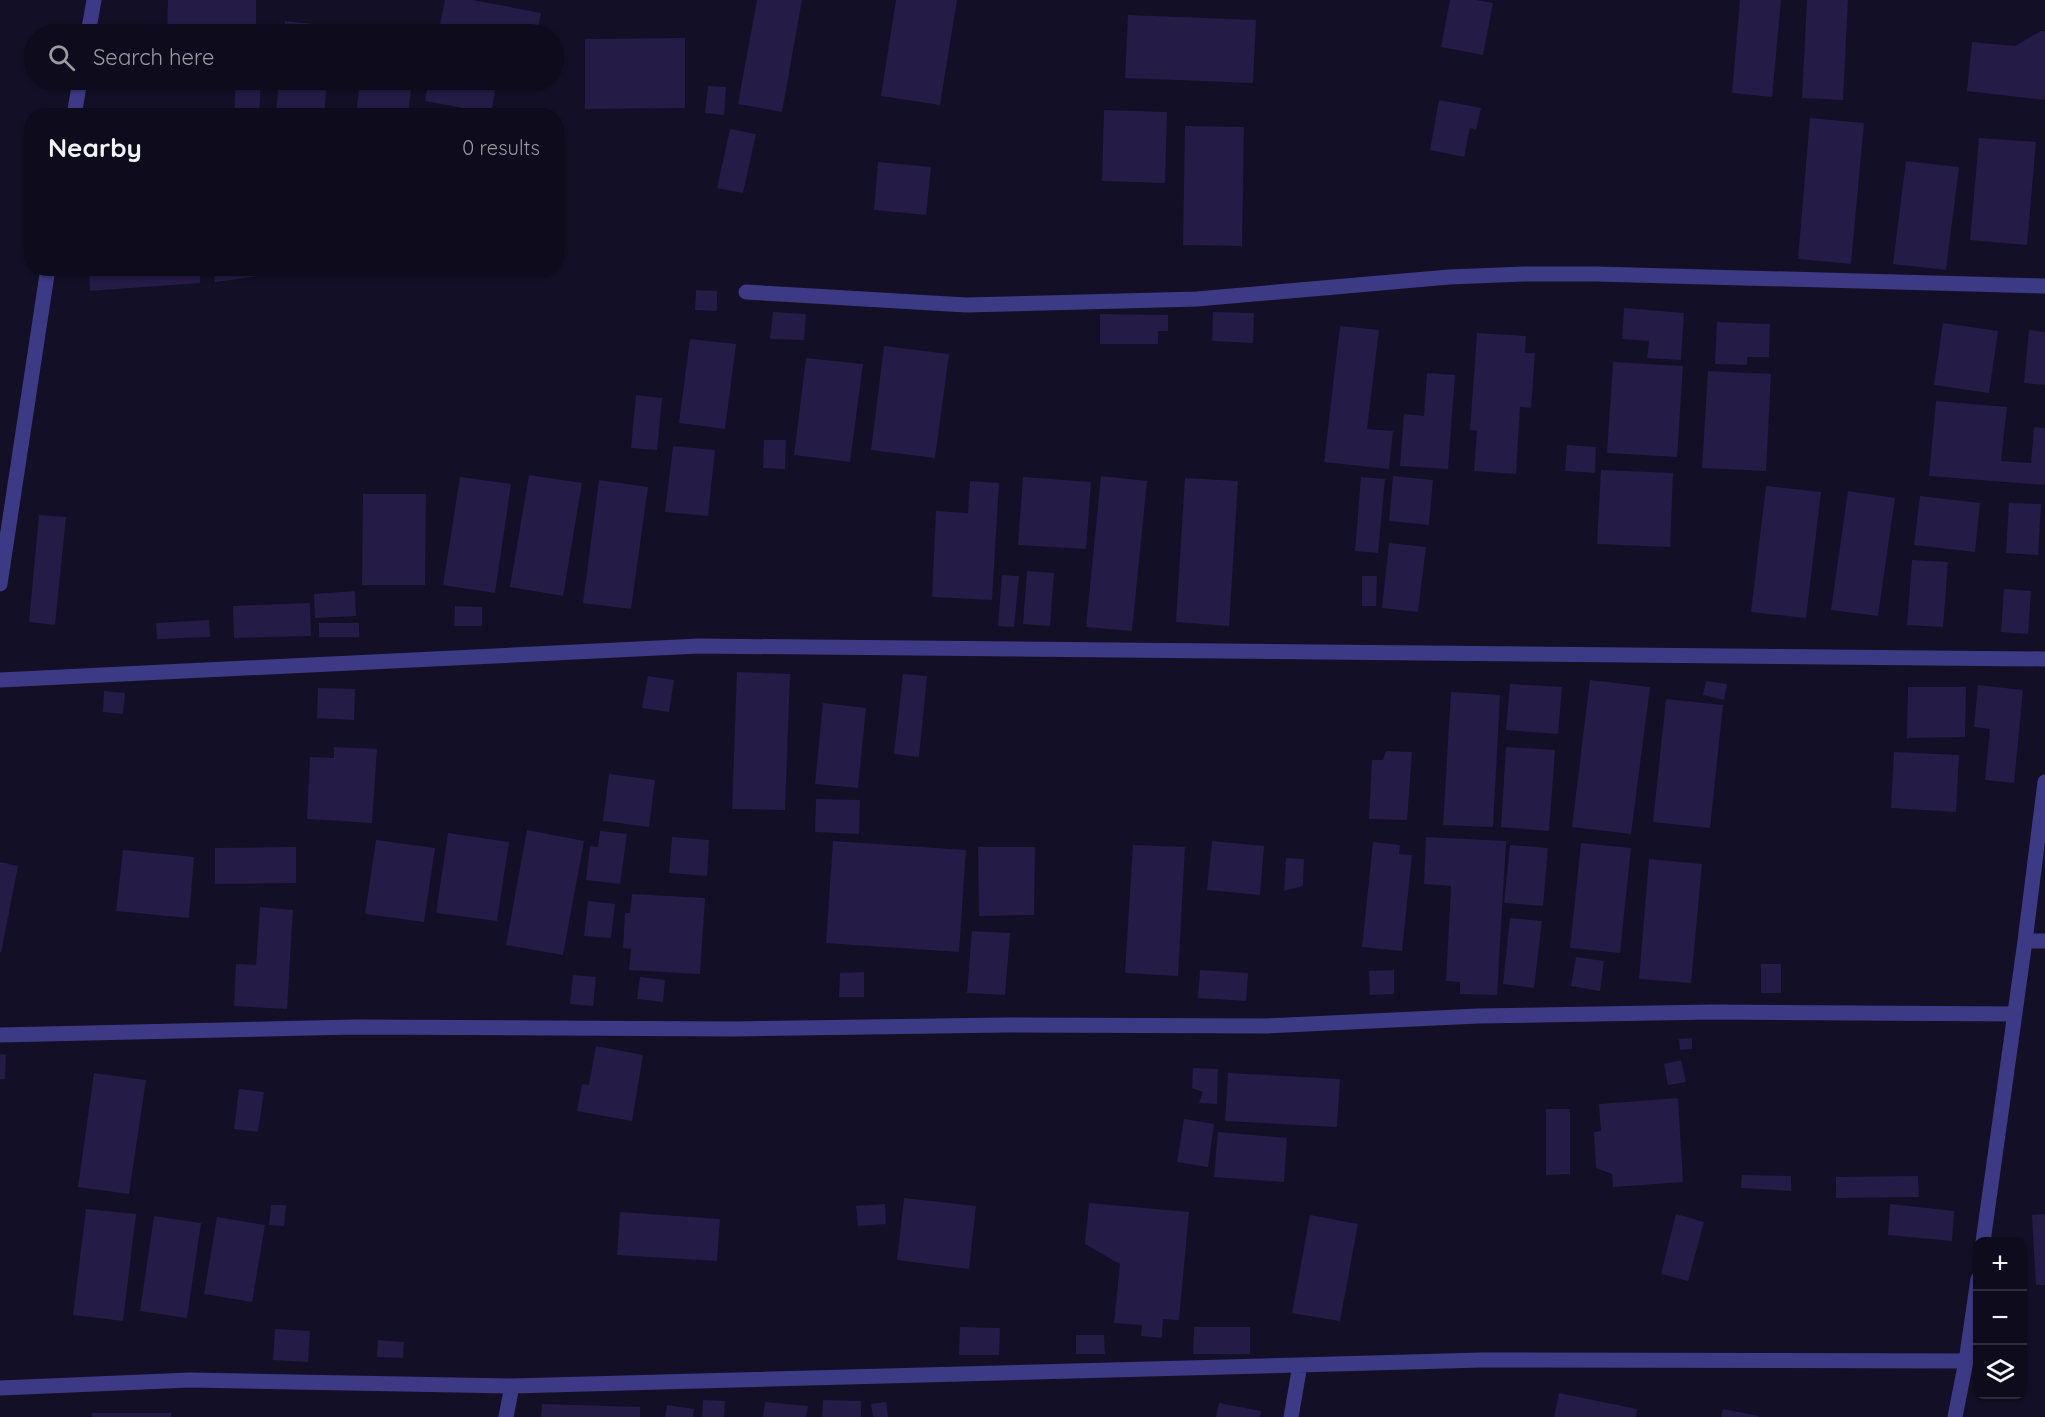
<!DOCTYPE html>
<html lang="en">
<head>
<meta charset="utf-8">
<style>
	body { margin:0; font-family:Quicksand,sans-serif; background:#171425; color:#f1f3f6 }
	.controls { position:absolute; right:18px; bottom:18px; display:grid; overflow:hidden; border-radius:12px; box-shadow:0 2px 4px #0004 }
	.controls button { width:54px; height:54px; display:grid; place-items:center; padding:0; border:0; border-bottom:2px solid #2e2b3b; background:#0e0b1c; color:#f1f3f6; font:30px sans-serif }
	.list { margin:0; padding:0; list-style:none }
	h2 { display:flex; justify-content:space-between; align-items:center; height:78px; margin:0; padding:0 24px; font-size:26px }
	h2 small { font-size:20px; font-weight:400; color:#9b9ba3 }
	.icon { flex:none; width:33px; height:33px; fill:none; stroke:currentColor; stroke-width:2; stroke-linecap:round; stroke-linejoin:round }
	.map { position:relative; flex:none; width:2045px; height:1417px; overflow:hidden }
	.search { position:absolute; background:#0e0b1c; box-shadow:0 2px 4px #0004; left:24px; top:24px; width:540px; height:66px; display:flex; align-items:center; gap:15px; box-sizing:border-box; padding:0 21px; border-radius:33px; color:#9b9ba3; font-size:22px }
	.panel { position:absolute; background:#0e0b1c; box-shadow:0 2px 4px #0004; left:24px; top:108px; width:540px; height:168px; border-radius:24px }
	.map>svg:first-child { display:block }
	.building { fill:#241b47 }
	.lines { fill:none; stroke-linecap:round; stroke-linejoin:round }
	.minor { stroke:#3d3a85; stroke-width:15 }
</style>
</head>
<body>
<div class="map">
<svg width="2045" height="1417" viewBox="0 0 2045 1417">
	<rect width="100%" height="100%" fill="#130f26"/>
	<!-- building -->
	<path class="building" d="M 168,0 L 256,0 L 256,34 L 167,34 Z
		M 445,0 L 473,0 L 541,13 L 537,34 L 438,34 Z
		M 757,0 L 802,0 L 782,112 L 738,104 Z
		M 896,0 L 957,0 L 940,105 L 881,96 Z
		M 1450,0 L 1476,0 L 1493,3 L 1483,55 L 1441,47 Z
		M 1740,0 L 1781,0 L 1772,97 L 1732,93 Z
		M 1807,0 L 1848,0 L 1843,100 L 1802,98 Z
		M 1128,15 L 1256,20 L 1253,83 L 1125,78 Z
		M 285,21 L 333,26 L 332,34 L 284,34 Z
		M 364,28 L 416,32 L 416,34 L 364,34 Z
		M 2041,31 L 2045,31 L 2045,100 L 1967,91 L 1972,42 L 2015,46 Z
		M 685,38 L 685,108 L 585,109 L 585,39 Z
		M 236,80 L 261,80 L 259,116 L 234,116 Z
		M 279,80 L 327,80 L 324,116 L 276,113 Z
		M 360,80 L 412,80 L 408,116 L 356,116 Z
		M 429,80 L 497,80 L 491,113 L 425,101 Z
		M 708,86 L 726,87 L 724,115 L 705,113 Z
		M 1439,100 L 1481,108 L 1476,130 L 1470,128 L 1464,157 L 1430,150 Z
		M 1104,110 L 1167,112 L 1165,183 L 1102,181 Z
		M 1810,118 L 1864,123 L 1851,264 L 1798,259 Z
		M 1185,126 L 1244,127 L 1242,246 L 1183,245 Z
		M 730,129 L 756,134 L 743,193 L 717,188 Z
		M 1979,138 L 2036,142 L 2027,245 L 1970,240 Z
		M 1906,161 L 1959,167 L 1946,270 L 1893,264 Z
		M 878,162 L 931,167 L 926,215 L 874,210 Z
		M 89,268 L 200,268 L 200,283 L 90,291 Z
		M 213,268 L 304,268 L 304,270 L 215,282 Z
		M 696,290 L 717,291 L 717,311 L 695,310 Z
		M 1624,308 L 1684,313 L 1681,360 L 1647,358 L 1649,341 L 1622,339 Z
		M 773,312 L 806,314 L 804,340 L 770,339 Z
		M 1213,312 L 1254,313 L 1253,343 L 1212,341 Z
		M 1100,314 L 1168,315 L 1168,331 L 1158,331 L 1158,344 L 1100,344 Z
		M 1717,322 L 1770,324 L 1769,357 L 1747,357 L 1747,365 L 1715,364 Z
		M 1943,323 L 1998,331 L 1989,393 L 1934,385 Z
		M 1340,326 L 1379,330 L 1367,429 L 1393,431 L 1389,469 L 1324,462 Z
		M 2029,330 L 2045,332 L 2045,385 L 2024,383 Z
		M 1477,333 L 1526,336 L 1525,353 L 1535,353 L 1531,408 L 1520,407 L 1516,474 L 1474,471 L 1477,431 L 1470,430 Z
		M 690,339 L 736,344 L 725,429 L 679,423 Z
		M 884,346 L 949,354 L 935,458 L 871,450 Z
		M 806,358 L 863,364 L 850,462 L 794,455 Z
		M 1613,362 L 1683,366 L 1677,457 L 1607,453 Z
		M 1708,371 L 1771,374 L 1766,471 L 1702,468 Z
		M 1427,373 L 1455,375 L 1448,469 L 1400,466 L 1404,414 L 1424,416 Z
		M 636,395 L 662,398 L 657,450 L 631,448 Z
		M 1936,401 L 2007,407 L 2001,461 L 2031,463 L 2034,427 L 2045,428 L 2045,485 L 1929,476 Z
		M 764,440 L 786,440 L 785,469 L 763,468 Z
		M 1567,445 L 1596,447 L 1595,473 L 1565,471 Z
		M 673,446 L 715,450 L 708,516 L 665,512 Z
		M 1601,470 L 1673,473 L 1670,547 L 1597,544 Z
		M 529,475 L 582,483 L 563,596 L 510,587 Z
		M 1101,476 L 1147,481 L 1132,631 L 1086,627 Z
		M 1393,476 L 1433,480 L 1429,525 L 1389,521 Z
		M 460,477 L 511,484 L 495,593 L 443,585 Z
		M 1023,477 L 1091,482 L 1086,549 L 1018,545 Z
		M 1361,477 L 1385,479 L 1378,553 L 1355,551 Z
		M 1185,478 L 1238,481 L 1229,626 L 1176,622 Z
		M 599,480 L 648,487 L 631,609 L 583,603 Z
		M 970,481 L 999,483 L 992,600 L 932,597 L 936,511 L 968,513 Z
		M 1766,486 L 1821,492 L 1806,618 L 1751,612 Z
		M 1848,491 L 1895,498 L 1878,616 L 1831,610 Z
		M 363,494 L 426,494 L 425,585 L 362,585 Z
		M 1920,496 L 1980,503 L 1975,552 L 1914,545 Z
		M 2009,503 L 2041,504 L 2038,555 L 2006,553 Z
		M 39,515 L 66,517 L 55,625 L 29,622 Z
		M 1389,543 L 1426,547 L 1418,612 L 1382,608 Z
		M 1912,560 L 1948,562 L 1943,627 L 1907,625 Z
		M 1027,571 L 1054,573 L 1050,626 L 1023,624 Z
		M 1002,575 L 1019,576 L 1014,627 L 998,626 Z
		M 1362,576 L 1377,576 L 1376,606 L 1362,606 Z
		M 2004,589 L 2031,591 L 2028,634 L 2001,632 Z
		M 355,591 L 356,616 L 315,618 L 314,594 Z
		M 310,603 L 311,636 L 234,638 L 233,606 Z
		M 455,606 L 482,607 L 482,626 L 454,626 Z
		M 209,620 L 210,637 L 157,639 L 156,623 Z
		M 319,623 L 359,623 L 359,637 L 319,637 Z
		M 737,672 L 790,674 L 785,810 L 732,809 Z
		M 903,674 L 927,676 L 919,757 L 894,754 Z
		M 648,676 L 674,680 L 669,712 L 642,708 Z
		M 1590,680 L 1650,687 L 1631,834 L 1572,827 Z
		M 1706,681 L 1727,684 L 1724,700 L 1703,695 Z
		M 1510,684 L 1562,687 L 1558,734 L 1506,730 Z
		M 1978,685 L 2023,690 L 2014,783 L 1985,780 L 1990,729 L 1974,727 Z
		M 1908,687 L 1966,687 L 1965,737 L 1907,738 Z
		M 318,688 L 355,689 L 354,720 L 317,718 Z
		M 104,691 L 125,693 L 123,714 L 103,712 Z
		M 1451,692 L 1500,695 L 1493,827 L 1443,825 Z
		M 1666,699 L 1723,705 L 1710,828 L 1653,822 Z
		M 823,703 L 866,708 L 858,788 L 815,784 Z
		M 334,747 L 377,749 L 372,823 L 307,819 L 310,757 L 334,758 Z
		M 1506,747 L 1555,750 L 1549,831 L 1501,827 Z
		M 1386,751 L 1412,752 L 1407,820 L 1369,819 L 1372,760 L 1383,760 Z
		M 1894,752 L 1959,755 L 1956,812 L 1891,808 Z
		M 609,774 L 655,780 L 649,827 L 603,821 Z
		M 816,799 L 860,800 L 859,834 L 815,832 Z
		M 527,830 L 584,841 L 563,955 L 506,945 Z
		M 600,831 L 627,834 L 620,884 L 586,880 L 590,846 L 598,847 Z
		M 448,833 L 509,842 L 497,921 L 436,913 Z
		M 672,837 L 709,840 L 707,876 L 669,873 Z
		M 1426,837 L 1506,841 L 1497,995 L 1460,994 L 1460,982 L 1446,981 L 1451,886 L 1424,884 Z
		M 376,840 L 435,848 L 424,922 L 365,914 Z
		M 833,841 L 966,850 L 959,952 L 826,943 Z
		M 1212,841 L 1264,846 L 1260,895 L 1207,890 Z
		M 1373,842 L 1400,845 L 1399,854 L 1412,855 L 1402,951 L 1362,947 Z
		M 1581,843 L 1631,848 L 1620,953 L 1570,948 Z
		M 1133,845 L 1185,847 L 1178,976 L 1125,973 Z
		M 1510,845 L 1548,848 L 1543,906 L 1504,903 Z
		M 296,847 L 296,883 L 215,884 L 215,848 Z
		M 978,847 L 1035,847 L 1034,915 L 979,916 Z
		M 123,850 L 194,857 L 189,918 L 116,911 Z
		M 1286,858 L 1304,859 L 1303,886 L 1284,891 Z
		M 1649,859 L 1702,864 L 1691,983 L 1639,979 Z
		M 0,862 L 18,866 L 1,953 L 0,952 Z
		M 632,894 L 705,898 L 700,974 L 629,970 L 631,949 L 623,948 L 625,913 L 630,913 Z
		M 588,901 L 615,904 L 611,938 L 584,936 Z
		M 260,907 L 293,910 L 287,1009 L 234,1006 L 236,964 L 256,965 Z
		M 1510,918 L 1542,921 L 1534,988 L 1503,984 Z
		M 972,931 L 1010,933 L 1005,995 L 967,993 Z
		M 1576,957 L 1604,961 L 1600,991 L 1571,986 Z
		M 1761,964 L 1781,964 L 1781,993 L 1761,993 Z
		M 1200,970 L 1248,973 L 1246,1001 L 1198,998 Z
		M 1394,970 L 1394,994 L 1370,995 L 1369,971 Z
		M 864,972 L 864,997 L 839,997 L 840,973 Z
		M 573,975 L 596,977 L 593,1006 L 570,1004 Z
		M 640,977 L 665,980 L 663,1002 L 637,999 Z
		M 1692,1038 L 1692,1049 L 1680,1050 L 1679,1039 Z
		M 596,1046 L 643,1055 L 632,1121 L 577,1111 L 582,1084 L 589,1085 Z
		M 0,1054 L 6,1055 L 5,1079 L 0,1079 Z
		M 1681,1060 L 1686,1082 L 1668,1085 L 1664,1064 Z
		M 1193,1068 L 1218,1069 L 1217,1104 L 1199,1103 L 1203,1092 L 1192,1088 Z
		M 94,1073 L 146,1080 L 129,1194 L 78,1187 Z
		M 1228,1073 L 1340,1079 L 1337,1127 L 1225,1121 Z
		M 239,1089 L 264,1092 L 258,1132 L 234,1129 Z
		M 1678,1098 L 1683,1182 L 1613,1187 L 1612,1174 L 1596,1168 L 1594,1132 L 1601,1131 L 1599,1104 Z
		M 1546,1109 L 1570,1109 L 1570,1174 L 1546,1175 Z
		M 1184,1119 L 1214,1124 L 1208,1167 L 1177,1162 Z
		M 1218,1132 L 1287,1138 L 1284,1182 L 1214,1177 Z
		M 1742,1175 L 1791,1176 L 1791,1191 L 1741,1188 Z
		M 1918,1176 L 1919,1197 L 1836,1198 L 1836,1177 Z
		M 904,1198 L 976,1206 L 969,1269 L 897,1260 Z
		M 1089,1203 L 1189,1212 L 1179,1320 L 1163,1319 L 1162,1338 L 1141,1336 L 1142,1325 L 1114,1323 L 1120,1264 L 1085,1244 Z
		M 885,1204 L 886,1224 L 858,1226 L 856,1206 Z
		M 1890,1204 L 1954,1211 L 1952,1241 L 1888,1235 Z
		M 271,1205 L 286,1205 L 284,1226 L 269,1225 Z
		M 86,1209 L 136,1214 L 123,1321 L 73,1315 Z
		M 620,1212 L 720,1219 L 717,1261 L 617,1255 Z
		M 1676,1214 L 1704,1222 L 1688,1281 L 1661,1274 Z
		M 2045,1214 L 2045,1285 L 2036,1285 L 2032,1215 Z
		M 1310,1215 L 1358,1224 L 1340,1321 L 1292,1313 Z
		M 154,1216 L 201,1223 L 187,1318 L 140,1311 Z
		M 217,1217 L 265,1225 L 252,1302 L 204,1294 Z
		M 960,1327 L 1000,1328 L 999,1355 L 959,1355 Z
		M 1194,1327 L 1250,1327 L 1250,1354 L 1193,1354 Z
		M 275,1329 L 310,1331 L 308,1362 L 273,1360 Z
		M 1076,1335 L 1104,1335 L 1105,1354 L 1076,1354 Z
		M 378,1340 L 404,1342 L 403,1358 L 377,1357 Z
		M 1559,1393 L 1637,1409 L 1636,1417 L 1554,1417 Z
		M 703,1400 L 725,1401 L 724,1417 L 702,1417 Z
		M 823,1400 L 861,1401 L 861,1417 L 822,1417 Z
		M 765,1402 L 808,1406 L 806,1417 L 763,1417 Z
		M 886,1402 L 888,1417 L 873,1417 L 871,1404 Z
		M 1219,1403 L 1261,1411 L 1260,1417 L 1216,1417 Z
		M 542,1404 L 640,1407 L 640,1417 L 541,1417 Z
		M 667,1405 L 694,1409 L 693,1417 L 665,1417 Z
		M 1723,1409 L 1759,1416 L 1759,1417 L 1721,1417 Z
		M 92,1413 L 171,1413 L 171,1417 L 92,1417 Z"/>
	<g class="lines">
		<!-- minor -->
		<path class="minor" d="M 88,34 L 94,0
			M 74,116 L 80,80
			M 746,292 L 966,305 L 1197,299 L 1449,277 L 1524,274 L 1596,274 L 2045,286
			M 0,584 L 48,268
			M 0,680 L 699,646 L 2045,659
			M 2025,941 L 2045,941
			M 0,1035 L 355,1027 L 734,1029 L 1006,1025 L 1267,1026 L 1478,1016 L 1712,1012 L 2015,1014
			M 1983,1242 L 2025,941 L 2045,782
			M 0,1388 L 190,1380 L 512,1386 L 1482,1360 L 1966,1361
			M 506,1417 L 512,1386
			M 1291,1417 L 1300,1365
			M 1955,1417 L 1966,1361 L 1978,1279"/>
	</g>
</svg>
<div class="controls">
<button>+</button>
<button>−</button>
<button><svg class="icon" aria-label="layers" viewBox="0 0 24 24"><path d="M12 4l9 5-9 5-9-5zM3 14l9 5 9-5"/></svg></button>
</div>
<div class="search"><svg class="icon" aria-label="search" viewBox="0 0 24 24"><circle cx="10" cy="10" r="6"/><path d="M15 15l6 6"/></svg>Search here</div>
<section class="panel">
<h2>Nearby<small>0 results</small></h2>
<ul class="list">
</ul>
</section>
</div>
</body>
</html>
